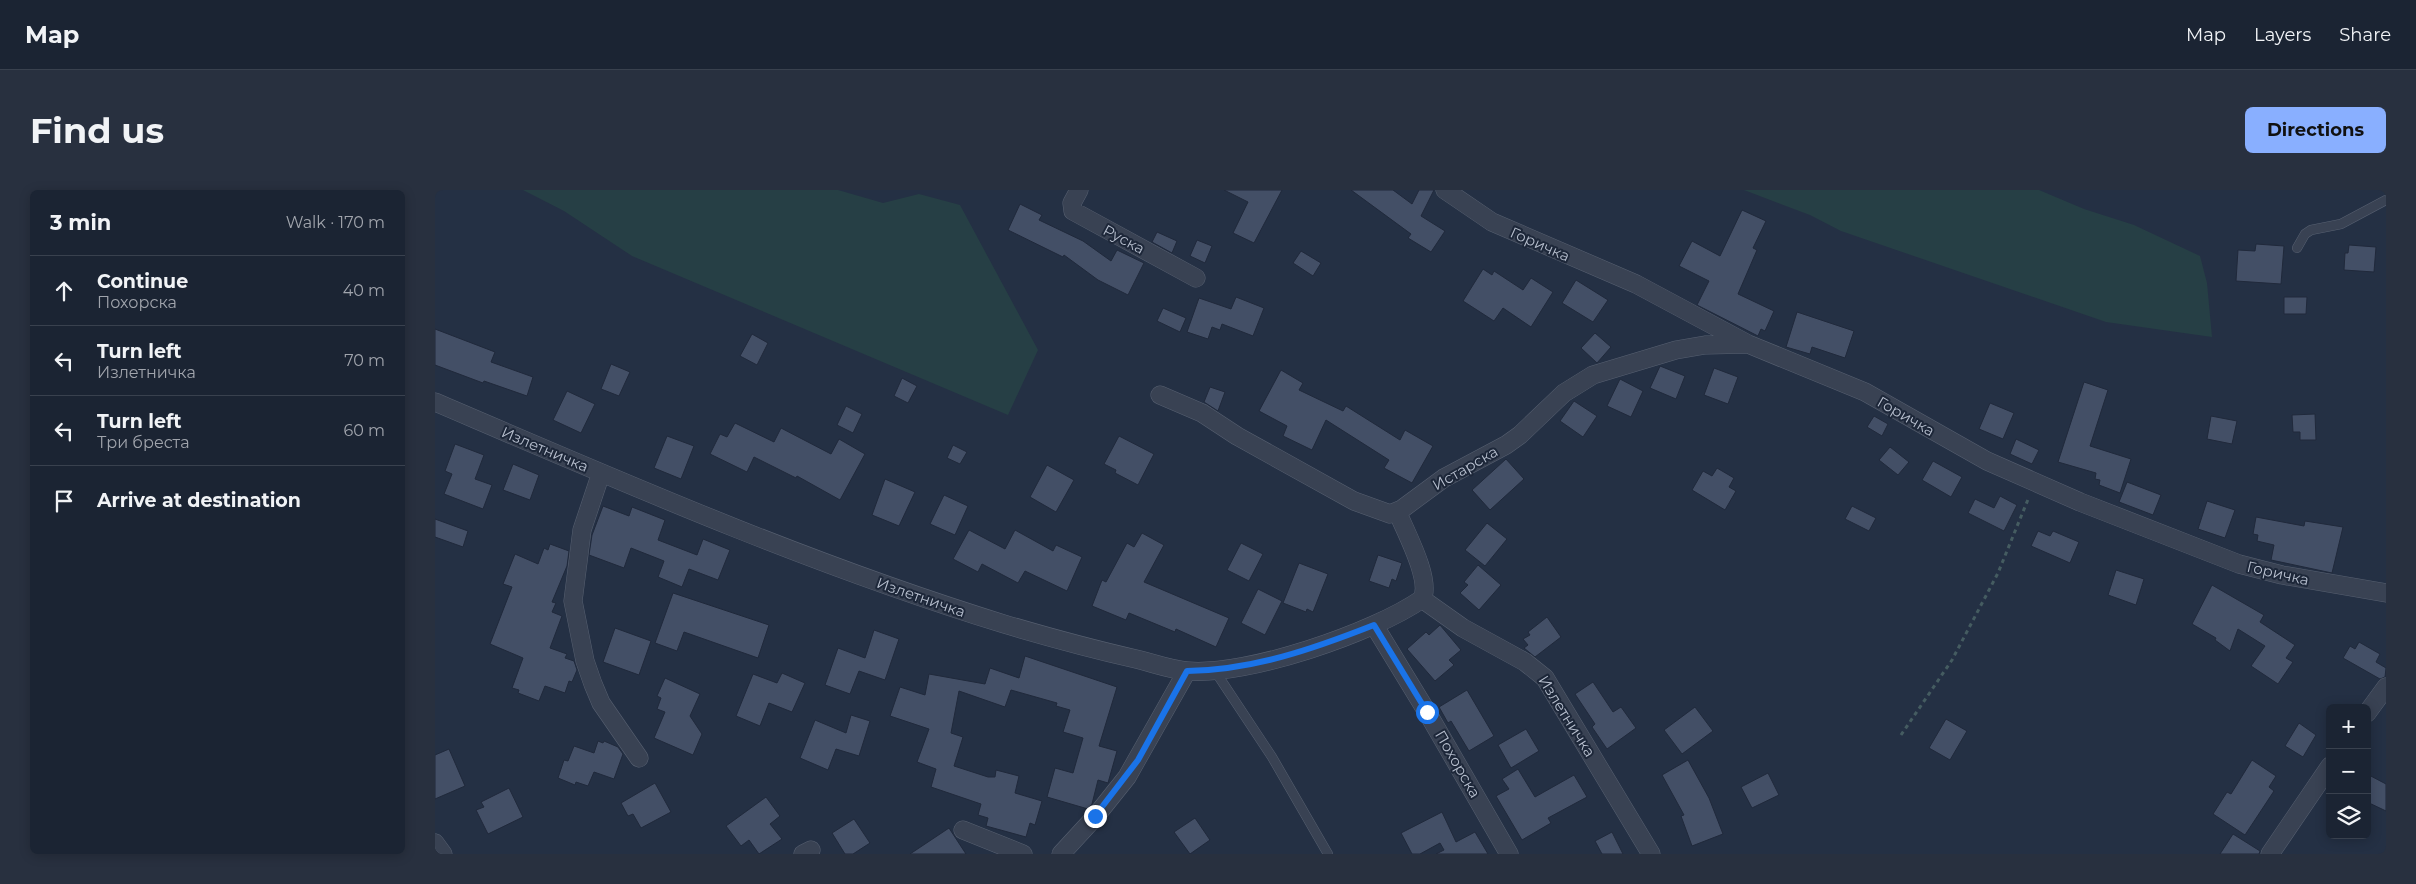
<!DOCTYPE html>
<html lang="en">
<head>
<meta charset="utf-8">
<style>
	body { margin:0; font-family:Montserrat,sans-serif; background:#28303f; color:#f1f3f6 }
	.controls { position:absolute; right:15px; bottom:15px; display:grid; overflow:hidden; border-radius:8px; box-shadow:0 2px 12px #0003 }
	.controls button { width:45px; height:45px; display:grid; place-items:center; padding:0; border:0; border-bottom:1px solid #39414e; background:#1b2433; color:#f1f3f6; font:25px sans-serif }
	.stop { position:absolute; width:15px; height:15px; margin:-11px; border:4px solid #1a73e8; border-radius:50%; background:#fff }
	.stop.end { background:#1a73e8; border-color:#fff; box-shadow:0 1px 5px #0008 }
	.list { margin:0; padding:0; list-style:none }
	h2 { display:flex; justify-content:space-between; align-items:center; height:65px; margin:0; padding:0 20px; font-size:21px }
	h2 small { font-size:16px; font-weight:400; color:#a0a4ac }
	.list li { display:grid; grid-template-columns:32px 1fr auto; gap:15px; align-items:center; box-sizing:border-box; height:70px; padding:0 20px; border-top:1px solid #39414e }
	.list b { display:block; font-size:19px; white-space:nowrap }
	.list p { margin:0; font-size:16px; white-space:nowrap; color:#a0a4ac }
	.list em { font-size:16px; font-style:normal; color:#a0a4ac }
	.icon { flex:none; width:28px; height:28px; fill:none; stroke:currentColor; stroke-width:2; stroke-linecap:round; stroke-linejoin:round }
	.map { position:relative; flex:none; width:1951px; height:664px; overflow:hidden; border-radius:8px }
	header { display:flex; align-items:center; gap:30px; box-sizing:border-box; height:70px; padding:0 25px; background:#1b2433; border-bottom:1px solid #39414e }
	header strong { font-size:24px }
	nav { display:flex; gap:28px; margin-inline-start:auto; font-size:18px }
	.intro { display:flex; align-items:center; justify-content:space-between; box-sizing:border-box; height:120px; padding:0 30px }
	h1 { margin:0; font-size:35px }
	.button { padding:12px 22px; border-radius:8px; background:#89afff; color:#111; font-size:18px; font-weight:700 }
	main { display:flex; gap:30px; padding:0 30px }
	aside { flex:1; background:#1b2433; border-radius:8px; box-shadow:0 2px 12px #0003 }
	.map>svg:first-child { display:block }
	.green { fill:#263f45 }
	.building { fill:#434f66; stroke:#20293b }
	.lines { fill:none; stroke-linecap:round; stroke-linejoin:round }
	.service-casing { stroke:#576071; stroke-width:10 }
	.minor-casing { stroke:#576071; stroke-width:19 }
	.path { stroke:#455c61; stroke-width:3; stroke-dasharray:4 4; stroke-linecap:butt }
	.service { stroke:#394253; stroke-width:9 }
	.minor { stroke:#394253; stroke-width:18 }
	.route { stroke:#1a73e8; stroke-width:6 }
	.labels { text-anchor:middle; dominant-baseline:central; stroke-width:4; stroke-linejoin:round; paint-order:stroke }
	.street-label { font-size:15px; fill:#b6becd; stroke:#1d2739 }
</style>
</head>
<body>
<header>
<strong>Map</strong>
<nav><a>Map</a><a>Layers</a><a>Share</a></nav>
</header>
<div class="intro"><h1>Find us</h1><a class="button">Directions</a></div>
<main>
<aside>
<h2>3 min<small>Walk · 170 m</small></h2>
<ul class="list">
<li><svg class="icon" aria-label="ahead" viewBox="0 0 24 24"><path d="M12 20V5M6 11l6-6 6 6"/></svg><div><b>Continue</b><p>Похорска</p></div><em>40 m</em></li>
<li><svg class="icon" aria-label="left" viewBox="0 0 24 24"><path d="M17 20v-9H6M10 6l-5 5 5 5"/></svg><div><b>Turn left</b><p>Излетничка</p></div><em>70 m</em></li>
<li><svg class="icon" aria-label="left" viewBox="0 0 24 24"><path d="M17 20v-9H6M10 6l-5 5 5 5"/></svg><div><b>Turn left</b><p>Три бреста</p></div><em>60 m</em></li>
<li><svg class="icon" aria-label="arrive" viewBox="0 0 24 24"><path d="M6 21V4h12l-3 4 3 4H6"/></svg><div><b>Arrive at destination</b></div></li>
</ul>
</aside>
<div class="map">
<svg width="1951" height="664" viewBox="0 0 1951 664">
	<rect width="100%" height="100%" fill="#243044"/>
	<!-- green -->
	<path class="green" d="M 88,0 L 403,0 L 448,13 L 484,4 L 525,15 L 603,160 L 573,225 L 197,66 L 129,21 Z
		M 1309,0 L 1604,0 L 1649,19 L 1699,35 L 1765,66 L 1772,93 L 1777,147 L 1671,132 L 1406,41 L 1375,25 Z"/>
	<!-- building -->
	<path class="building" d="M 789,0 L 847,0 L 819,53 L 798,43 L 813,12 Z
		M 916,0 L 958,0 L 977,14 L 984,0 L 999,0 L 986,26 L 1010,41 L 996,62 L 973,48 L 976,44 Z
		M 585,14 L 607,25 L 604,30 L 648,51 L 676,71 L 682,60 L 709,73 L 693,105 L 663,90 L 629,65 L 628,67 L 573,40 Z
		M 1307,20 L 1331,31 L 1318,58 L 1322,60 L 1303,104 L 1339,121 L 1330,141 L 1326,139 L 1323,146 L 1262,115 L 1274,91 L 1244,76 L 1257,51 L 1285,66 Z
		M 722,42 L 742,51 L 737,63 L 717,52 Z
		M 762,50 L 777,56 L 770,73 L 755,66 Z
		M 1821,54 L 1849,56 L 1846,94 L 1801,91 L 1803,60 L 1820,61 Z
		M 1914,55 L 1941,57 L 1939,82 L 1909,80 L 1910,63 L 1913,63 Z
		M 866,61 L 886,73 L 878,86 L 858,73 Z
		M 1048,79 L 1057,85 L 1059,81 L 1088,100 L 1096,88 L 1118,102 L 1096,137 L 1068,118 L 1059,131 L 1028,111 Z
		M 1141,90 L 1173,110 L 1158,132 L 1127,113 Z
		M 801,107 L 829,118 L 818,146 L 787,134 L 785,140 L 777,137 L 773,149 L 752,142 L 764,108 L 796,119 Z
		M 1849,107 L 1872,107 L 1871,124 L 1849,124 Z
		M 728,118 L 751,128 L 745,142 L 722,131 Z
		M 1362,122 L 1419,141 L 1410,168 L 1377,157 L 1375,164 L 1351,157 Z
		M 0,139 L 60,162 L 56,172 L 98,187 L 92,206 L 49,191 L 48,193 L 0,175 Z
		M 1160,143 L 1176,157 L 1162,173 L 1146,158 Z
		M 317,144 L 333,153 L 322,175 L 305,166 Z
		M 176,174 L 195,182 L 184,206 L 166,199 Z
		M 1225,176 L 1250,186 L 1241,209 L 1215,198 Z
		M 1279,178 L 1303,187 L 1293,214 L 1269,205 Z
		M 846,180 L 868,193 L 864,200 L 908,221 L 911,216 L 965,250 L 970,240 L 998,256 L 977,293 L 949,278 L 954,270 L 891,230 L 877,260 L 848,246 L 852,236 L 824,221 Z
		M 467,188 L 482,196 L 473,213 L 459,206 Z
		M 1185,189 L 1208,201 L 1196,227 L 1172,216 Z
		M 1649,192 L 1673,200 L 1655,256 L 1696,269 L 1685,303 L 1664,295 L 1665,290 L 1660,289 L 1661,283 L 1623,272 Z
		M 775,197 L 790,202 L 783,221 L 769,212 Z
		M 132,201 L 160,214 L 146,243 L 118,230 Z
		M 1139,211 L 1162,226 L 1148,247 L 1125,231 Z
		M 1555,213 L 1579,223 L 1568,249 L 1544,239 Z
		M 411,216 L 427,224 L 418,243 L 402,235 Z
		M 1880,224 L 1881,250 L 1865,250 L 1865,242 L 1858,242 L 1857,225 Z
		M 1439,226 L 1453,234 L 1447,246 L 1432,237 Z
		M 1776,226 L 1802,231 L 1797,254 L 1772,249 Z
		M 300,233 L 339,252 L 346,238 L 396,264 L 404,249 L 430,264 L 405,310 L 362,286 L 361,288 L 319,267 L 312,282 L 275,264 L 285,244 L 292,247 Z
		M 232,246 L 259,256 L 246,289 L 219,278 Z
		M 684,246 L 719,264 L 703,295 L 680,283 L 681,280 L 669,274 Z
		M 1581,249 L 1604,260 L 1597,274 L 1575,264 Z
		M 20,254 L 49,265 L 40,289 L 57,295 L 48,319 L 9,304 L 17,284 L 10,281 Z
		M 518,255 L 532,262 L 525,274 L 512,268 Z
		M 1455,257 L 1474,272 L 1463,285 L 1444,270 Z
		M 1071,269 L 1089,289 L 1055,320 L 1037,300 Z
		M 1498,271 L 1527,287 L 1516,307 L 1487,290 Z
		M 78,274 L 104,285 L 95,310 L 68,300 Z
		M 612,275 L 639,290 L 621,322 L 595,307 Z
		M 1282,278 L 1299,288 L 1294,297 L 1301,301 L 1290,320 L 1257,300 L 1268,281 L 1277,286 Z
		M 450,289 L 480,302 L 464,336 L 437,325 Z
		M 1692,292 L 1726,305 L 1718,325 L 1684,312 Z
		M 509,305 L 533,316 L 520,345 L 495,334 Z
		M 1565,306 L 1582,315 L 1569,341 L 1533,323 L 1540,309 L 1559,318 Z
		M 1772,311 L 1800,320 L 1790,348 L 1763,339 Z
		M 168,316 L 194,326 L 197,317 L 230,330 L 223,350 L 262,365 L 268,349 L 295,360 L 283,390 L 254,379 L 247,397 L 223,387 L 229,371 L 196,358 L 189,378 L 154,365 L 157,345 Z
		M 1417,316 L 1441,328 L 1434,341 L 1410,329 Z
		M 1821,327 L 1869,336 L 1870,331 L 1908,337 L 1897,383 L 1836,370 L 1839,355 L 1822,351 L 1823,345 L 1818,344 Z
		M 0,329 L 33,341 L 28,357 L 0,347 Z
		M 1052,333 L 1072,349 L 1050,376 L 1030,360 Z
		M 534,340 L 570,359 L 580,340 L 618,361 L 621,355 L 647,367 L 632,401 L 590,381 L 583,393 L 547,374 L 543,382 L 518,369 Z
		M 1603,341 L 1615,346 L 1618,341 L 1644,352 L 1635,373 L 1596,356 Z
		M 707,343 L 729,355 L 709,392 L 794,428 L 781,457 L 741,439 L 740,442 L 694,423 L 691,430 L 657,416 L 667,390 L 671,392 L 692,353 L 699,357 Z
		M 806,353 L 828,364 L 814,391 L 792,380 Z
		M 115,354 L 134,361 L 132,376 L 117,412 L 121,413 L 117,422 L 127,426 L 115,458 L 132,464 L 130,468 L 139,471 L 142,480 L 137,492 L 134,491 L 130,503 L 110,496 L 104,511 L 83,503 L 84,500 L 77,498 L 88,468 L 55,454 L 77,397 L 68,394 L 80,364 L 103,374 L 109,358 L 113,360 Z
		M 943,365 L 967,373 L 961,391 L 957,389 L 954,398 L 934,391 Z
		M 864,373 L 893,384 L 878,422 L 872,419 L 871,422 L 848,413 Z
		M 1043,375 L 1066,395 L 1044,420 L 1025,403 L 1033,395 L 1029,392 Z
		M 1681,380 L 1709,389 L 1701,415 L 1673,405 Z
		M 1777,395 L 1829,425 L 1825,432 L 1860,455 L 1851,468 L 1858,472 L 1843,494 L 1816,476 L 1830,456 L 1803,439 L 1795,461 L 1780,450 L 1781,448 L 1757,434 Z
		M 823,399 L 847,411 L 830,445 L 806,433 Z
		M 238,403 L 334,435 L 323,468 L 249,442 L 242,461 L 220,453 Z
		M 1112,427 L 1126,447 L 1100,467 L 1089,458 L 1093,455 L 1088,449 L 1095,445 L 1093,442 Z
		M 1005,435 L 1026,460 L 1014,470 L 1019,475 L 1000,491 L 972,459 L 991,442 L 994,445 Z
		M 180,438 L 216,451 L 204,485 L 168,472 Z
		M 439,440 L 464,449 L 450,490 L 424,481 L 415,504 L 390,495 L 403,458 L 430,468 Z
		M 1924,452 L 1945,464 L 1941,472 L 1951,478 L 1950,487 L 1945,489 L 1908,468 L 1915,456 L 1920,459 Z
		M 590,466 L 682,497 L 664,556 L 682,561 L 673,593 L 663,590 L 657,614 L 653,619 L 612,607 L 620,578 L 638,583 L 648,548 L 628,542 L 635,520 L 621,516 L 622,513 L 576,500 L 570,517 L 524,501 L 516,543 L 528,547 L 519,576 L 553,587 L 560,587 L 561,580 L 584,586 L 580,603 L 607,611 L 600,635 L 595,633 L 591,647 L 551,636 L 553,628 L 543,625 L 546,614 L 496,597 L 501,579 L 482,572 L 494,539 L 455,526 L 465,497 L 490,505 L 494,484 L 550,494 L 555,478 L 584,488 Z
		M 347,483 L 370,493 L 357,522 L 334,513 L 325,536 L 301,526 L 318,484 L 342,493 Z
		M 230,488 L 265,504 L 255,526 L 267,544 L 258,565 L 219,548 L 230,522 L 222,519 L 226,508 L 222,506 Z
		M 1158,492 L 1178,522 L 1186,517 L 1201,538 L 1172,559 L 1157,537 L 1160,534 L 1140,504 Z
		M 1032,500 L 1059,546 L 1034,561 L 1016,531 L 1013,533 L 1004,517 Z
		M 1260,517 L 1278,541 L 1247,564 L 1229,540 Z
		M 416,525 L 435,531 L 424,566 L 401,559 L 393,580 L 365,568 L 380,530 L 411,543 Z
		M 1511,529 L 1532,541 L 1515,570 L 1494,558 Z
		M 1864,533 L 1881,545 L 1868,567 L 1850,556 Z
		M 1091,539 L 1104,561 L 1076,578 L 1063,555 Z
		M 163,551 L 168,553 L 169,551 L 183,557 L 188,564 L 179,589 L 159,582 L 153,596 L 141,592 L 140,595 L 123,588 L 129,570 L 133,571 L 139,556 L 159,563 Z
		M 14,559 L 30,596 L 0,609 L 0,565 Z
		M 1253,570 L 1274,608 L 1288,644 L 1257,656 L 1246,626 L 1249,625 L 1227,585 Z
		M 1817,570 L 1841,586 L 1834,597 L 1839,601 L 1810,645 L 1778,624 L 1792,602 L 1796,604 Z
		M 1083,579 L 1100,607 L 1139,585 L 1152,607 L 1113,628 L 1116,633 L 1087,650 L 1061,606 L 1074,599 L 1067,589 Z
		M 1333,583 L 1344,605 L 1317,618 L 1306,597 Z
		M 1932,584 L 1951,594 L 1951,621 L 1932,612 Z
		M 220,593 L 236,622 L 206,638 L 198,624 L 193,626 L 186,613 Z
		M 74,598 L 88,627 L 53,644 L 41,620 L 49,617 L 46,612 Z
		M 331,607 L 345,626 L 335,634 L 347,649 L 324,664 L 314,650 L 306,656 L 291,636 Z
		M 1007,622 L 1021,652 L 1040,642 L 1053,664 L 1001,664 L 1009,660 L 1005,653 L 985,664 L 977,664 L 966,643 Z
		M 760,628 L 775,650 L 755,664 L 739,642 Z
		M 419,629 L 435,653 L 418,664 L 410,664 L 397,643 Z
		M 514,638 L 531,664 L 475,664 Z
		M 1177,642 L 1188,664 L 1167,664 L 1160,651 Z
		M 1798,644 L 1825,661 L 1824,664 L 1785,664 Z"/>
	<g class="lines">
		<defs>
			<path id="service" d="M 1862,58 L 1870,44 L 1876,40 L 1906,34 L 1951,10
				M 780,481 L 837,567 L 893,664"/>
			<path id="minor" d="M 644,0 L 637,13 L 638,21 L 761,88
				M 1010,0 L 1057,32 L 1201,94 L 1313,154 L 1430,202 L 1552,271 L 1645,312 L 1804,374 L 1847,385 L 1951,403
				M 725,205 L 767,223 L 802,246 L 919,311 L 955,324 L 967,319 L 1009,288 L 1071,255 L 1085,245 L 1129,203 L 1158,185 L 1241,160 L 1270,155 L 1313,154
				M 0,212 C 187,292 374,374 569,434 C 613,447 657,459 701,469 C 718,473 736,480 753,481 C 812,486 938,443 987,409 C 997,390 970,341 962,321
				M 166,283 L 147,340 L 138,411 L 150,471 L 158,494 L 166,513 L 204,568
				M 987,409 L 1028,438 L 1090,472 L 1110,488 L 1216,664
				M 939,435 L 992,522 L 1074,664
				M 1932,523 L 1951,497
				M 528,640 L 588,664
				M 0,653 L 8,664
				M 368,664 L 376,660
				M 626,664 L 660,627 L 692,587 L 752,481
				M 1835,664 L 1895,576"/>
		</defs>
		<!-- service casing -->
		<use href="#service" class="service-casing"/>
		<!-- minor casing -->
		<use href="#minor" class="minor-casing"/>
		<!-- path -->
		<path class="path" d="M 1466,545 L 1517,470 L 1563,383 L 1594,307"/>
		<!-- service -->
		<use href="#service" class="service"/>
		<!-- minor -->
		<use href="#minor" class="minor"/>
	</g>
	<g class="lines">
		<!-- route -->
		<path class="route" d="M 660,626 L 703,570 L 752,481 C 818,480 878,459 939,435 L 992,522"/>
	</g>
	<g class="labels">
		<!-- street labels -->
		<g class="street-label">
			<text transform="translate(689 49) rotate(28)">Руска</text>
			<text transform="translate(1105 54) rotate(24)">Горичка</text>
			<text transform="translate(1471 226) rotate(30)">Горичка</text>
			<text transform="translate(110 259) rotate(23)">Излетничка</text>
			<text transform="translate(1030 278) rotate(-30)">Истарска</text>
			<text transform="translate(1843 383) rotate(13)">Горичка</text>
			<text transform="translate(486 407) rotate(19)">Излетничка</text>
			<text transform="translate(1132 526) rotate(58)">Излетничка</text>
			<text transform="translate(1023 574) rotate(60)">Похорска</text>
		</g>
	</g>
</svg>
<div class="controls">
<button>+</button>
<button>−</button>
<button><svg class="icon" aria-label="layers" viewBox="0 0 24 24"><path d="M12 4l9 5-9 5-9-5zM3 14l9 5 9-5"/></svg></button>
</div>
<div class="stop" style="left:992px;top:522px"></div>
<div class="stop end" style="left:660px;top:626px"></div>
</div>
</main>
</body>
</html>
